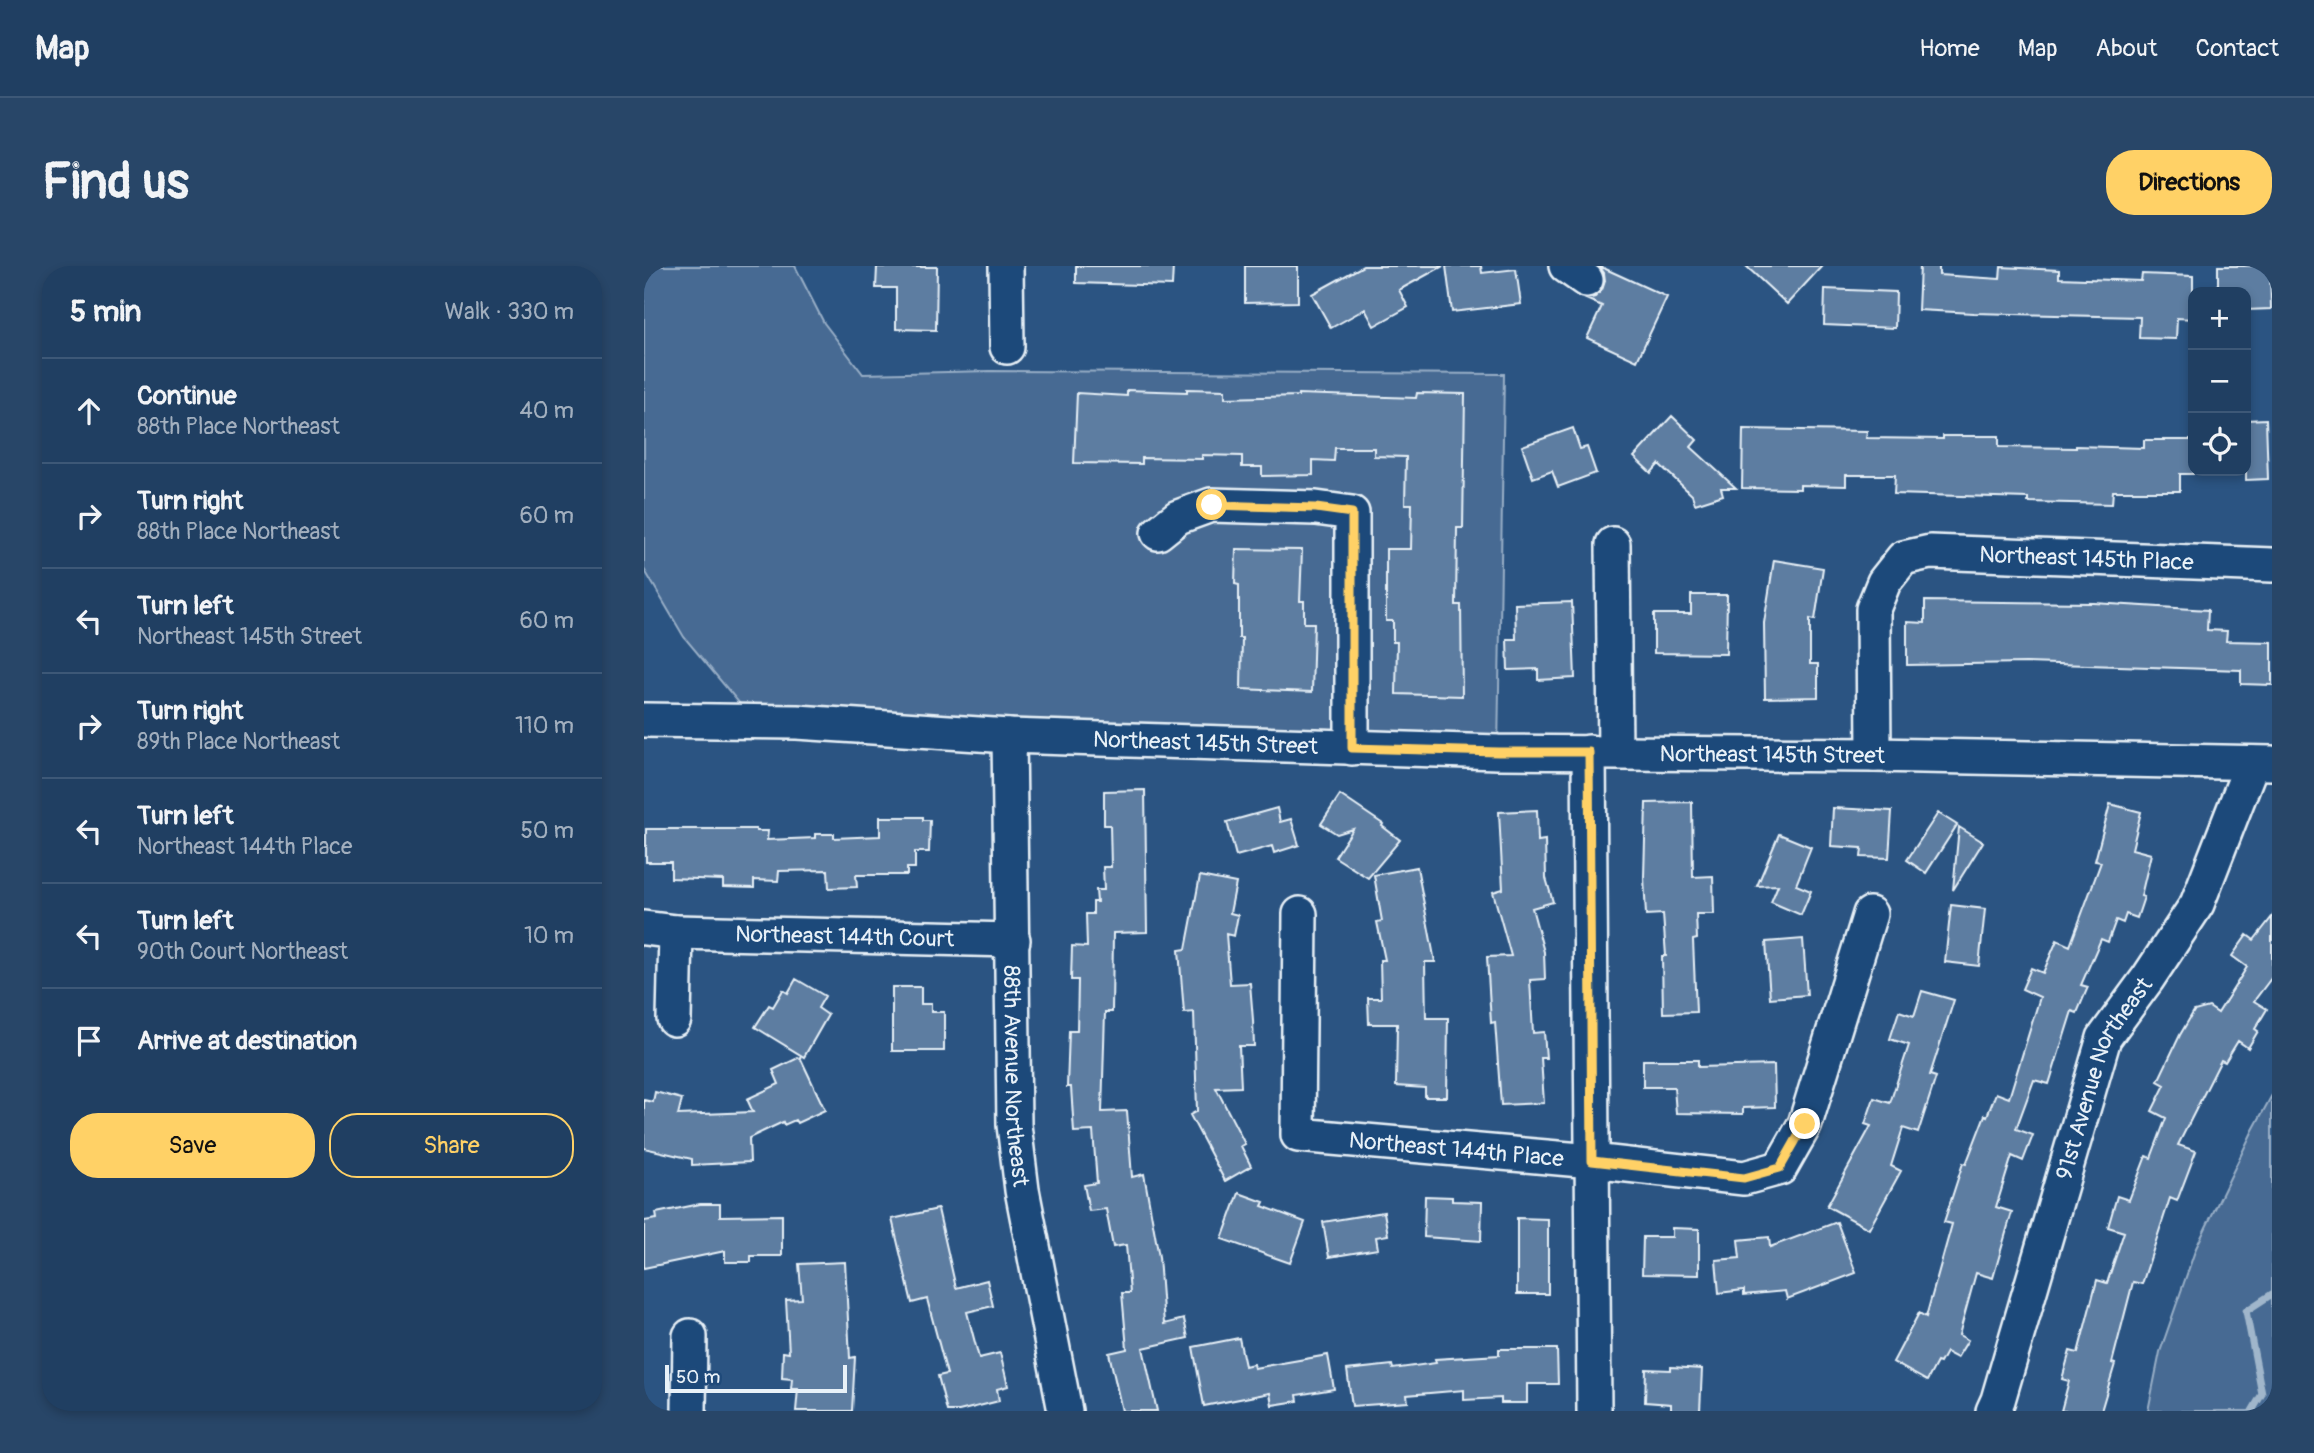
<!DOCTYPE html>
<html lang="en">
<head>
<meta charset="utf-8">
<style>
	body { margin:0; font-family:Pangolin,sans-serif; background:#284668; color:#f1f3f6 }
	.controls { position:absolute; right:21px; top:21px; display:grid; overflow:hidden; border-radius:14px; box-shadow:0 4px 10px #0003 }
	.controls button { width:63px; height:63px; display:grid; place-items:center; padding:0; border:0; border-bottom:2px solid #3d5877; background:#203f62; color:#f1f3f6; font:35px sans-serif }
	.scale { position:absolute; left:21px; bottom:18px; width:182px; box-sizing:border-box; padding-left:7px; border:4px solid #e8f1f8; border-top:0; font-size:19px; line-height:24px; white-space:nowrap; color:#e8f1f8; -webkit-text-stroke:5px #1f4a7a; paint-order:stroke }
	.stop { position:absolute; width:21px; height:21px; margin:-16px; border:5px solid #ffd166; border-radius:50%; background:#fff }
	.stop.end { background:#ffd166; border-color:#fff; box-shadow:0 2px 7px #0008 }
	.list { margin:0; padding:0; list-style:none }
	h2 { display:flex; justify-content:space-between; align-items:center; height:91px; margin:0; padding:0 28px; font-size:30px }
	h2 small { font-size:23px; font-weight:400; color:#a2afbe }
	.list li { display:grid; grid-template-columns:46px 1fr auto; gap:21px; align-items:center; box-sizing:border-box; height:105px; padding:0 28px; border-top:2px solid #3d5877 }
	.list b { display:block; font-size:26px; white-space:nowrap }
	.list p { margin:0; font-size:23px; white-space:nowrap; color:#a2afbe }
	.list em { font-size:23px; font-style:normal; color:#a2afbe }
	.actions { display:flex; gap:14px; padding:21px 28px }
	.actions a { flex:1; padding:16px 0; border:2px solid #ffd166; border-radius:28px; text-align:center; font-size:24px; color:#ffd166 }
	.actions .main { background:#ffd166; color:#111 }
	.icon { flex:none; width:38px; height:38px; fill:none; stroke:currentColor; stroke-width:2; stroke-linecap:round; stroke-linejoin:round }
	.map { position:relative; flex:none; width:1628px; height:1145px; overflow:hidden; border-radius:28px }
	header { display:flex; align-items:center; gap:42px; box-sizing:border-box; height:98px; padding:0 35px; background:#203f62; border-bottom:2px solid #3d5877 }
	header strong { font-size:33px }
	nav { display:flex; gap:38px; margin-inline-start:auto; font-size:24px }
	.intro { display:flex; align-items:center; justify-content:space-between; box-sizing:border-box; height:168px; padding:0 42px }
	h1 { margin:0; font-size:49px }
	.button { padding:18px 32px; border-radius:28px; background:#ffd166; color:#111; font-size:24px; font-weight:700 }
	main { display:flex; gap:42px; padding:0 42px }
	aside { flex:1; background:#203f62; border-radius:28px; box-shadow:0 4px 10px #0003 }
	.map>svg:first-child { display:block }
	.green { fill:#476b93; stroke:#98aec6; stroke-width:2 }
	.lines { fill:none; stroke-linecap:round; stroke-linejoin:round }
	.stream { stroke:#a0b6cb; stroke-width:7 }
	.building { fill:#5d7da1; stroke:#e8f1f8; stroke-width:2 }
	.minor-casing { stroke:#e8f1f8; stroke-width:38 }
	.minor { stroke:#1f4a7a; stroke-width:33 }
	.route { stroke:#ffd166; stroke-width:9 }
	.labels { text-anchor:middle; dominant-baseline:central; stroke-width:5; stroke-linejoin:round; paint-order:stroke }
	.street-label { font-size:23px; fill:#e8f1f8; stroke:#1f4a7a }
</style>
</head>
<body>
<header>
<strong>Map</strong>
<nav><a>Home</a><a>Map</a><a>About</a><a>Contact</a></nav>
</header>
<div class="intro"><h1>Find us</h1><a class="button">Directions</a></div>
<main>
<aside>
<h2>5 min<small>Walk · 330 m</small></h2>
<ul class="list">
<li><svg class="icon" aria-label="ahead" viewBox="0 0 24 24"><path d="M12 20V5M6 11l6-6 6 6"/></svg><div><b>Continue</b><p>88th Place Northeast</p></div><em>40 m</em></li>
<li><svg class="icon" aria-label="right" viewBox="0 0 24 24"><path d="M7 20v-9h11M14 6l5 5-5 5"/></svg><div><b>Turn right</b><p>88th Place Northeast</p></div><em>60 m</em></li>
<li><svg class="icon" aria-label="left" viewBox="0 0 24 24"><path d="M17 20v-9H6M10 6l-5 5 5 5"/></svg><div><b>Turn left</b><p>Northeast 145th Street</p></div><em>60 m</em></li>
<li><svg class="icon" aria-label="right" viewBox="0 0 24 24"><path d="M7 20v-9h11M14 6l5 5-5 5"/></svg><div><b>Turn right</b><p>89th Place Northeast</p></div><em>110 m</em></li>
<li><svg class="icon" aria-label="left" viewBox="0 0 24 24"><path d="M17 20v-9H6M10 6l-5 5 5 5"/></svg><div><b>Turn left</b><p>Northeast 144th Place</p></div><em>50 m</em></li>
<li><svg class="icon" aria-label="left" viewBox="0 0 24 24"><path d="M17 20v-9H6M10 6l-5 5 5 5"/></svg><div><b>Turn left</b><p>90th Court Northeast</p></div><em>10 m</em></li>
<li><svg class="icon" aria-label="arrive" viewBox="0 0 24 24"><path d="M6 21V4h12l-3 4 3 4H6"/></svg><div><b>Arrive at destination</b></div></li>
</ul>
<div class="actions"><a class="main">Save</a><a>Share</a></div>
</aside>
<div class="map">
<svg width="1628" height="1145" viewBox="0 0 1628 1145">
	<rect width="100%" height="100%" fill="#2b5482"/>
	<filter id="ink" filterUnits="userSpaceOnUse"><feTurbulence type="fractalNoise" baseFrequency=".0143" numOctaves="2"/><feDisplacementMap in="SourceGraphic" scale="14" xChannelSelector="R" yChannelSelector="G"/><feConvolveMatrix kernelMatrix="1 2 1 2 8 2 1 2 1" color-interpolation-filters="sRGB"/></filter>
	<g filter="url(#ink)">
		<!-- green -->
		<path class="green" d="M 0,0 L 151,0 L 180,57 L 219,108 L 346,105 L 860,108 L 854,486 L 111,456 L 40,371 L 0,303 Z
			M 1628,829 L 1628,1145 L 1504,1145 L 1516,1086 L 1552,982 L 1609,864 Z"/>
		<g class="lines">
			<!-- stream -->
			<path class="stream" d="M 1608,1145 L 1618,1128 L 1602,1045 L 1628,1028"/>
		</g>
		<!-- building -->
		<path class="building" d="M 432,0 L 529,0 L 528,20 L 432,17 Z
			M 601,0 L 654,0 L 654,36 L 601,37 Z
			M 719,0 L 799,0 L 755,24 L 764,41 L 730,60 L 721,43 L 687,62 L 668,28 Z
			M 802,0 L 837,0 L 838,7 L 872,3 L 877,38 L 808,46 Z
			M 955,0 L 1023,31 L 993,95 L 943,72 L 958,40 L 942,33 L 951,31 L 958,24 L 961,15 L 960,7 Z
			M 1102,0 L 1178,0 L 1143,38 Z
			M 1276,0 L 1295,0 L 1295,9 L 1356,13 L 1357,1 L 1415,4 L 1415,12 L 1497,15 L 1498,8 L 1549,10 L 1549,53 L 1533,52 L 1532,73 L 1495,72 L 1496,51 L 1330,47 L 1274,44 Z
			M 1574,0 L 1626,0 L 1627,43 L 1602,44 L 1602,26 L 1574,26 Z
			M 233,1 L 293,1 L 292,64 L 252,63 L 252,22 L 232,22 Z
			M 1181,23 L 1252,26 L 1251,62 L 1180,59 Z
			M 543,123 L 581,124 L 581,132 L 654,130 L 654,128 L 772,132 L 773,127 L 821,128 L 819,262 L 813,262 L 812,339 L 817,339 L 818,430 L 752,428 L 753,376 L 749,376 L 749,355 L 742,355 L 742,283 L 767,283 L 768,238 L 761,238 L 762,191 L 730,190 L 730,182 L 691,182 L 690,195 L 669,194 L 669,209 L 618,210 L 618,201 L 598,201 L 598,190 L 558,189 L 558,193 L 498,192 L 498,198 L 430,197 L 433,127 L 483,130 L 483,124 L 543,126 Z
			M 1028,150 L 1053,174 L 1047,181 L 1092,222 L 1077,222 L 1079,229 L 1051,238 L 1048,229 L 1015,198 L 1007,207 L 990,191 Z
			M 1622,153 L 1624,213 L 1602,214 L 1602,154 Z
			M 929,162 L 936,183 L 943,181 L 952,207 L 914,221 L 908,205 L 889,212 L 878,180 Z
			M 1099,163 L 1223,165 L 1222,172 L 1299,173 L 1299,170 L 1355,170 L 1355,181 L 1432,182 L 1432,180 L 1500,182 L 1500,174 L 1549,174 L 1549,208 L 1536,208 L 1536,225 L 1469,225 L 1468,238 L 1384,236 L 1384,232 L 1250,228 L 1251,209 L 1202,209 L 1202,220 L 1156,219 L 1156,223 L 1098,222 Z
			M 592,283 L 658,284 L 656,335 L 660,335 L 660,357 L 670,357 L 668,426 L 597,423 L 598,372 L 595,372 L 595,319 L 591,318 Z
			M 1130,294 L 1179,302 L 1171,354 L 1166,353 L 1166,398 L 1174,398 L 1174,431 L 1121,432 L 1120,357 Z
			M 1047,329 L 1083,329 L 1082,388 L 1010,387 L 1010,348 L 1047,348 Z
			M 1281,335 L 1450,337 L 1564,344 L 1563,364 L 1583,365 L 1582,375 L 1628,376 L 1628,419 L 1597,418 L 1597,404 L 1382,397 L 1263,399 L 1263,356 L 1281,357 Z
			M 928,336 L 931,412 L 894,414 L 894,403 L 864,404 L 863,373 L 872,373 L 871,338 Z
			M 501,524 L 503,666 L 469,667 L 468,746 L 461,746 L 458,846 L 483,845 L 488,911 L 500,908 L 515,991 L 520,1058 L 540,1053 L 544,1072 L 499,1082 L 513,1145 L 478,1145 L 465,1087 L 483,1083 L 478,1027 L 486,1027 L 482,979 L 469,981 L 462,943 L 445,945 L 440,919 L 453,917 L 449,865 L 430,866 L 427,821 L 423,821 L 425,765 L 433,765 L 434,714 L 427,714 L 428,680 L 443,681 L 442,648 L 449,648 L 449,636 L 453,636 L 452,624 L 460,624 L 459,601 L 467,601 L 466,559 L 460,559 L 460,525 Z
			M 696,529 L 739,558 L 738,560 L 756,574 L 724,612 L 691,591 L 709,563 L 693,568 L 677,558 Z
			M 1048,536 L 1049,611 L 1069,610 L 1070,648 L 1052,648 L 1053,673 L 1049,674 L 1052,746 L 1019,747 L 1018,690 L 1022,690 L 1019,648 L 1002,649 L 1000,611 L 1002,537 Z
			M 1466,538 L 1497,546 L 1488,583 L 1507,588 L 1497,630 L 1500,631 L 1493,652 L 1482,648 L 1479,657 L 1472,654 L 1464,676 L 1457,673 L 1437,719 L 1444,721 L 1433,747 L 1428,745 L 1405,818 L 1390,814 L 1372,863 L 1389,869 L 1379,895 L 1368,890 L 1352,941 L 1368,946 L 1349,1012 L 1332,1007 L 1315,1069 L 1324,1074 L 1313,1092 L 1302,1086 L 1296,1097 L 1293,1096 L 1283,1115 L 1249,1096 L 1275,1047 L 1282,1051 L 1308,958 L 1300,956 L 1319,897 L 1322,898 L 1341,849 L 1343,850 L 1352,827 L 1365,832 L 1396,731 L 1378,723 L 1387,702 L 1399,707 L 1413,674 L 1426,680 L 1457,596 L 1451,595 Z
			M 633,542 L 636,556 L 647,553 L 655,579 L 630,587 L 628,580 L 592,590 L 583,556 Z
			M 1189,542 L 1248,545 L 1245,592 L 1217,591 L 1218,582 L 1187,580 Z
			M 893,544 L 894,575 L 901,574 L 902,612 L 909,636 L 888,642 L 900,686 L 901,713 L 886,714 L 889,767 L 900,766 L 902,792 L 897,792 L 900,837 L 857,839 L 851,756 L 847,757 L 843,691 L 867,690 L 849,626 L 859,623 L 855,546 Z
			M 1294,547 L 1313,559 L 1282,607 L 1263,594 Z
			M 236,551 L 279,551 L 279,554 L 286,554 L 285,586 L 271,586 L 271,602 L 263,602 L 263,609 L 212,609 L 213,621 L 185,622 L 184,604 L 135,605 L 134,615 L 110,614 L 110,622 L 79,621 L 79,614 L 27,612 L 27,596 L 2,596 L 2,563 L 112,563 L 112,565 L 124,565 L 123,574 L 171,572 L 171,568 L 190,568 L 190,572 L 236,570 Z
			M 1315,561 L 1339,576 L 1309,624 Z
			M 1135,568 L 1167,581 L 1152,619 L 1167,625 L 1157,649 L 1127,636 L 1134,619 L 1113,620 Z
			M 773,601 L 791,696 L 781,696 L 782,752 L 804,752 L 803,831 L 781,831 L 781,822 L 752,820 L 753,758 L 725,758 L 724,732 L 737,732 L 736,694 L 741,694 L 733,656 L 738,655 L 730,609 Z
			M 556,610 L 592,617 L 586,647 L 594,649 L 590,670 L 582,668 L 586,718 L 606,717 L 609,754 L 610,780 L 595,780 L 597,821 L 572,822 L 601,878 L 597,880 L 607,900 L 581,915 L 546,849 L 553,845 L 550,746 L 540,747 L 535,684 L 542,683 Z
			M 1307,639 L 1341,643 L 1335,700 L 1301,696 Z
			M 1628,651 L 1628,711 L 1610,735 L 1623,743 L 1611,763 L 1614,765 L 1604,782 L 1594,775 L 1581,796 L 1577,794 L 1534,879 L 1552,885 L 1533,935 L 1526,932 L 1498,1018 L 1489,1016 L 1468,1097 L 1471,1098 L 1457,1145 L 1417,1145 L 1425,1115 L 1418,1113 L 1426,1085 L 1434,1087 L 1453,1014 L 1463,1017 L 1480,966 L 1464,961 L 1473,930 L 1485,934 L 1502,890 L 1507,892 L 1522,852 L 1508,845 L 1521,819 L 1514,815 L 1536,769 L 1550,745 L 1565,741 L 1574,747 L 1603,701 L 1588,690 L 1603,669 L 1610,674 Z
			M 1159,673 L 1163,729 L 1126,732 L 1122,676 Z
			M 152,713 L 181,730 L 174,742 L 184,749 L 160,791 L 111,761 L 125,739 L 129,741 L 139,724 L 144,727 Z
			M 248,721 L 277,721 L 277,738 L 287,738 L 287,746 L 300,746 L 300,785 L 248,785 Z
			M 1278,725 L 1310,734 L 1286,809 L 1292,811 L 1274,867 L 1259,862 L 1247,900 L 1257,905 L 1225,963 L 1183,940 L 1227,860 L 1221,858 L 1230,832 L 1246,837 L 1265,779 L 1246,773 L 1255,745 L 1270,750 Z
			M 156,791 L 181,844 L 153,857 L 151,854 L 140,859 L 139,856 L 105,872 L 106,896 L 48,899 L 48,893 L 0,882 L 0,834 L 9,836 L 11,826 L 38,833 L 34,849 L 109,846 L 103,833 L 135,818 L 129,804 Z
			M 999,794 L 1054,794 L 1054,801 L 1130,799 L 1131,841 L 1099,842 L 1099,848 L 1032,847 L 1030,821 L 999,821 Z
			M 595,927 L 620,936 L 618,940 L 661,956 L 646,997 L 578,973 Z
			M 781,930 L 808,931 L 808,935 L 838,936 L 837,975 L 780,971 Z
			M 56,938 L 76,938 L 76,950 L 138,949 L 138,990 L 107,990 L 107,996 L 81,996 L 81,985 L 0,1002 L 0,955 L 13,953 L 12,947 Z
			M 294,943 L 312,1022 L 343,1014 L 349,1040 L 323,1046 L 335,1092 L 356,1087 L 364,1120 L 353,1123 L 355,1135 L 315,1145 L 303,1145 L 294,1110 L 303,1108 L 283,1033 L 268,1037 L 248,953 Z
			M 740,946 L 744,969 L 732,971 L 734,983 L 685,991 L 679,956 Z
			M 873,952 L 904,953 L 904,1028 L 873,1028 Z
			M 1193,956 L 1212,1007 L 1143,1033 L 1141,1025 L 1100,1029 L 1100,1024 L 1075,1027 L 1072,994 L 1096,992 L 1094,974 L 1125,971 L 1126,981 Z
			M 1028,962 L 1055,963 L 1055,1009 L 998,1008 L 999,971 L 1028,971 Z
			M 201,996 L 206,1092 L 211,1091 L 208,1145 L 152,1145 L 154,1123 L 147,1123 L 148,1113 L 138,1112 L 139,1086 L 145,1087 L 142,1034 L 158,1033 L 155,998 Z
			M 595,1072 L 601,1100 L 609,1098 L 610,1102 L 684,1089 L 690,1123 L 653,1129 L 654,1135 L 628,1139 L 626,1127 L 560,1140 L 549,1081 Z
			M 855,1083 L 913,1083 L 914,1118 L 883,1118 L 883,1137 L 857,1137 L 857,1132 L 820,1134 L 820,1124 L 763,1129 L 764,1136 L 708,1140 L 703,1104 L 748,1099 L 749,1103 L 792,1097 L 791,1093 L 855,1089 Z
			M 1027,1101 L 1058,1103 L 1056,1145 L 1027,1145 L 1027,1138 L 1001,1136 L 1002,1103 L 1027,1104 Z"/>
		<g class="lines">
			<defs>
				<g id="minor">
					<path d="M 362,0 L 363,81"/>
					<path d="M 922,0 L 942,14"/>
					<path d="M 514,267 L 534,251 L 567,239 L 672,242 L 708,247 L 708,482"/>
					<path d="M 969,278 L 971,486"/>
					<path id="s1" d="M 0,454 L 153,456 L 365,470 L 854,486 L 1230,489 L 1628,497"/>
					<path id="s2" d="M 365,470 L 370,859 L 378,924 L 421,1145"/>
					<path d="M 945,486 L 950,1145"/>
					<path id="s3" d="M 1230,489 L 1229,343 L 1240,316 L 1259,292 L 1286,286 L 1628,299"/>
					<path id="s4" d="M 656,648 L 654,869 L 948,895 L 1100,912 L 1136,902 L 1161,858 L 1226,648"/>
					<path id="s5" d="M 0,662 L 32,666 L 369,674"/>
					<path d="M 30,753 L 32,666"/>
					<path d="M 45,1145 L 46,1070"/>
					<path id="s6" d="M 1349,1145 L 1354,1134 L 1460,772 L 1504,712 L 1553,638 L 1608,497"/>
				</g>
			</defs>
			<!-- minor casing -->
			<use href="#minor" class="minor-casing"/>
			<!-- minor -->
			<use href="#minor" class="minor"/>
		</g>
	</g>
	<g class="lines" filter="url(#ink)">
		<!-- route -->
		<path class="route" d="M 568,239 L 672,242 L 708,247 L 708,482 L 854,486 L 945,486 L 948,895 L 1100,912 L 1136,902 L 1161,858"/>
	</g>
	<g class="labels">
		<!-- street labels -->
		<g class="street-label">
			<text stroke="none"><textPath href="#s3" startOffset="390">Northeast 145th Place</textPath></text>
			<text stroke="none"><textPath href="#s1" startOffset="562">Northeast 145th Street</textPath></text>
			<text stroke="none"><textPath href="#s1" startOffset="1129">Northeast 145th Street</textPath></text>
			<text stroke="none"><textPath href="#s5" startOffset="201">Northeast 144th Court</textPath></text>
			<text stroke="none"><textPath href="#s2" startOffset="340">88th Avenue Northeast</textPath></text>
			<text stroke="none"><textPath href="#s6" startOffset="352">91st Avenue Northeast</textPath></text>
			<text stroke="none"><textPath href="#s4" startOffset="380">Northeast 144th Place</textPath></text>
		</g>
	</g>
</svg>
<div class="controls">
<button>+</button>
<button>−</button>
<button><svg class="icon" aria-label="locate" viewBox="0 0 24 24"><circle cx="12" cy="12" r="6"/><path d="M12 2v4M12 18v4M2 12h4M18 12h4"/></svg></button>
</div>
<div class="scale">50 m</div>
<div class="stop" style="left:568px;top:239px"></div>
<div class="stop end" style="left:1161px;top:858px"></div>
</div>
</main>
</body>
</html>
